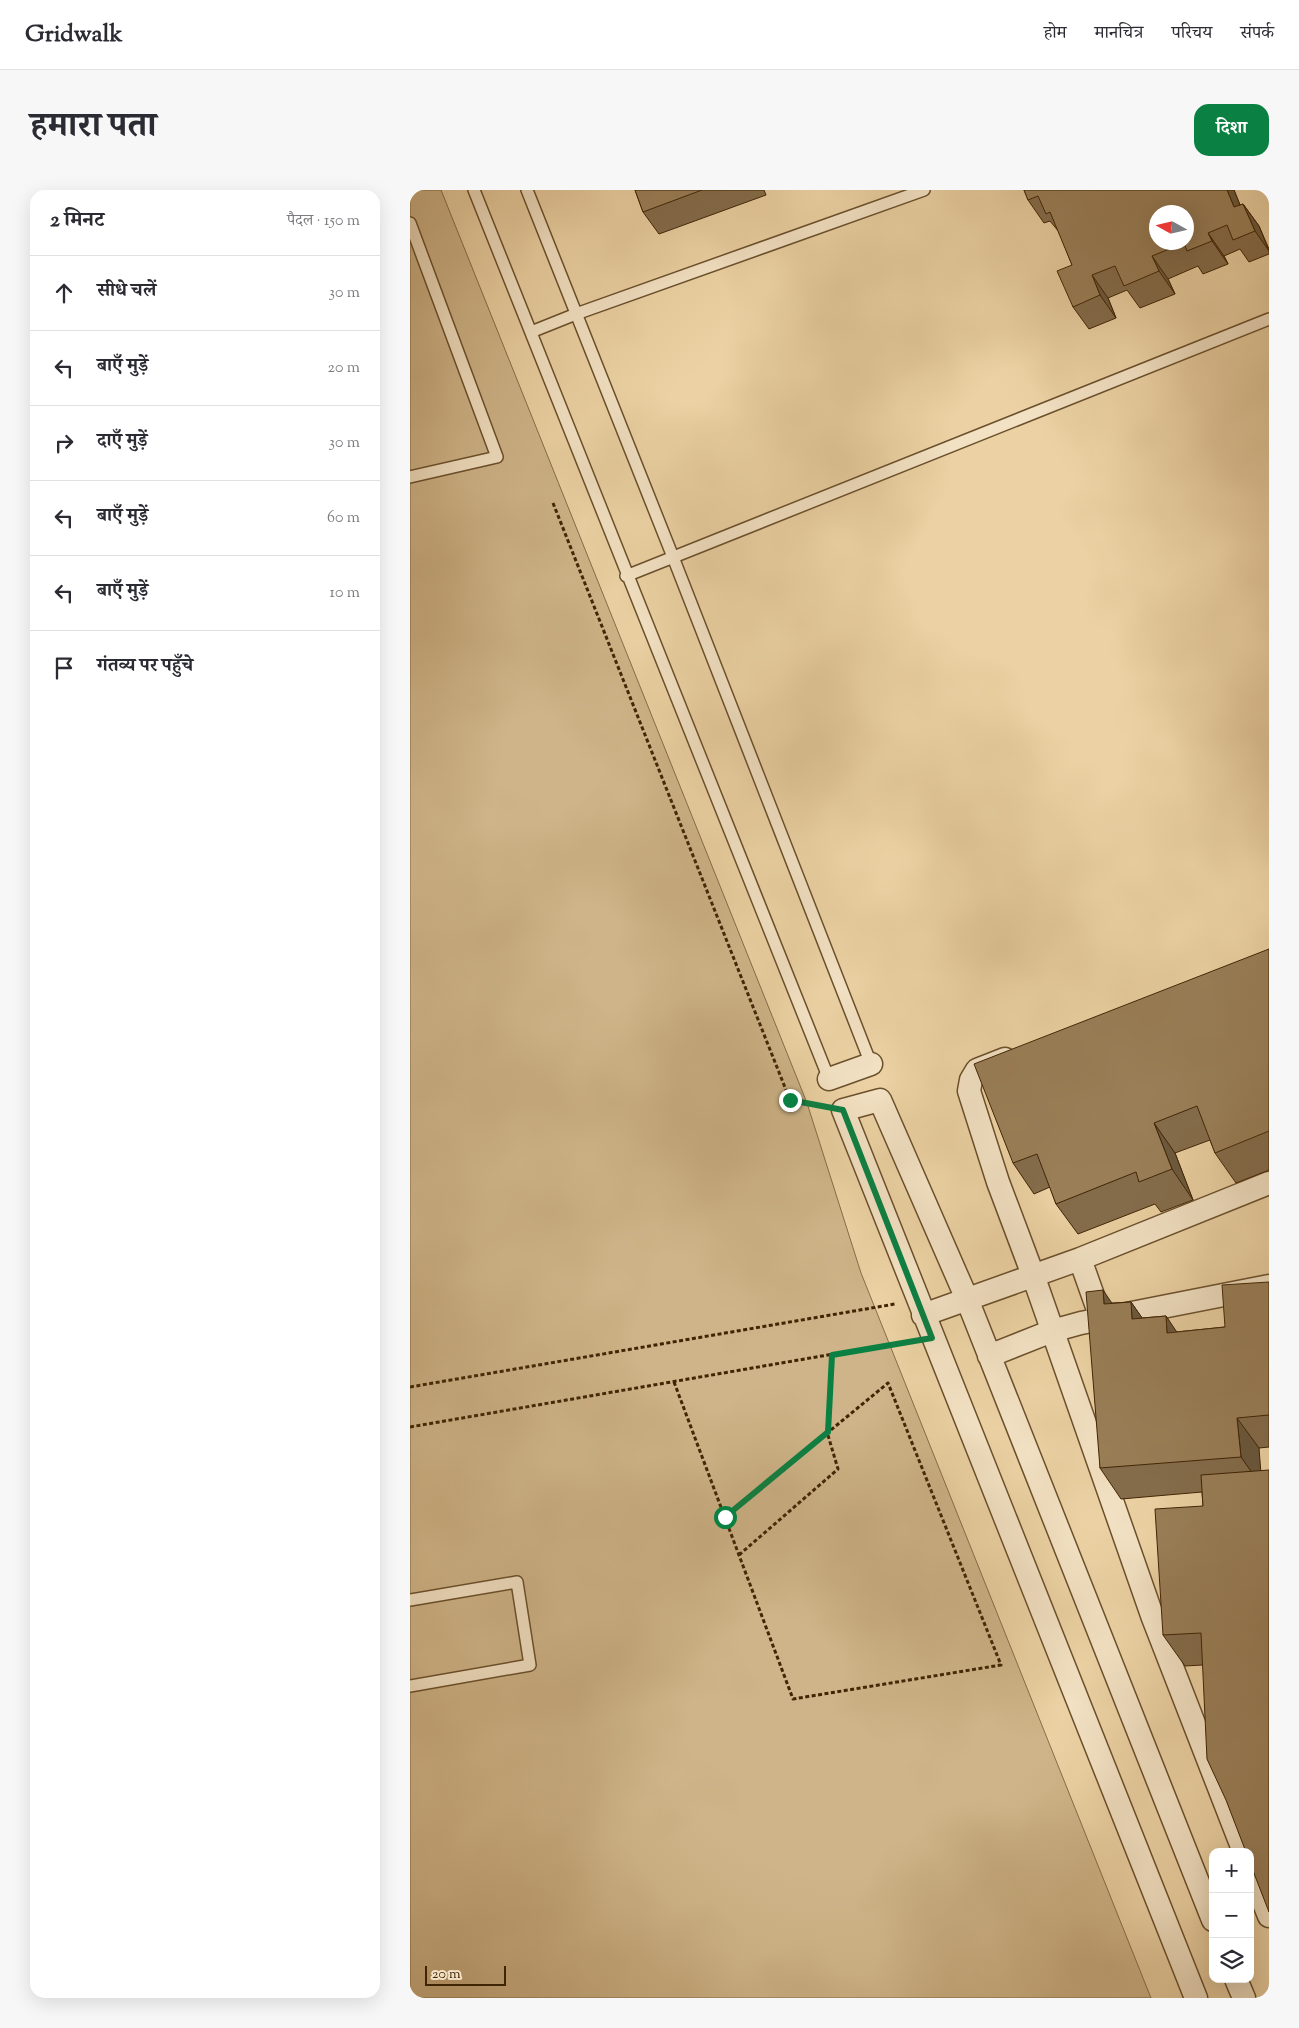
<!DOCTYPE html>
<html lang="hi">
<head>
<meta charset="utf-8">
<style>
	body { margin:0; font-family:"Sorts Mill Goudy","Noto Serif Devanagari",serif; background:#f7f7f7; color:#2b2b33 }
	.controls { position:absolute; right:15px; bottom:15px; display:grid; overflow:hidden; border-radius:10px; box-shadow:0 5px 20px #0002 }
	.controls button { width:45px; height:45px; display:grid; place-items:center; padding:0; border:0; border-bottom:1px solid #e1e1e2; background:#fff; color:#2b2b33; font:25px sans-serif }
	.compass { position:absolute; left:739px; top:15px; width:45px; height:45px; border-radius:50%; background:#fff; box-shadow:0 5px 20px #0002; rotate:278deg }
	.scale { position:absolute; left:15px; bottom:12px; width:81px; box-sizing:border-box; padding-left:5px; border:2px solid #402505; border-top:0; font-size:14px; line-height:18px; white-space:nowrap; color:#402505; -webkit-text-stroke:4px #f2e1c3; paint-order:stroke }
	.stop { position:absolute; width:15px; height:15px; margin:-11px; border:4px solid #0b8043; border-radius:50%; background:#fff }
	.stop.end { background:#0b8043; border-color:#fff; box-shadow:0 1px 5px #0008 }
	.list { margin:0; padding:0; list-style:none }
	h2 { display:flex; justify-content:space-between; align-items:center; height:65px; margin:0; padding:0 20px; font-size:21px }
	h2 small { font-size:16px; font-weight:400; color:#7c7c81 }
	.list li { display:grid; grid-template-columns:32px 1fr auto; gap:15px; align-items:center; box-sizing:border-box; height:75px; padding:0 20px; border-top:1px solid #e1e1e2 }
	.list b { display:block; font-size:19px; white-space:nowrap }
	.list em { font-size:16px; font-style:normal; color:#7c7c81 }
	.icon { flex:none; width:28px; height:28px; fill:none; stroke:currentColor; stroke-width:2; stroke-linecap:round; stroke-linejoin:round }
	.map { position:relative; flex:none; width:859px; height:1808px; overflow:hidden; border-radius:15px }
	header { display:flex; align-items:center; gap:30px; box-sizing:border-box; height:70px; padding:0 25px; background:#fff; border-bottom:1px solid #e1e1e2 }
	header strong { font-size:24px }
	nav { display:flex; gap:28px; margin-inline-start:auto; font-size:18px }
	.intro { display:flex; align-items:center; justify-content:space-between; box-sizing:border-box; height:120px; padding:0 30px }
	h1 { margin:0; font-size:35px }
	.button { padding:12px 22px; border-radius:15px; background:#0b8043; color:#fff; font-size:18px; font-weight:700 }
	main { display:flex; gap:30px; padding:0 30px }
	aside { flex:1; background:#fff; border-radius:15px; box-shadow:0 5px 20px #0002 }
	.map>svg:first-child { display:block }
	.green { fill:#ceb488; stroke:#876c46 }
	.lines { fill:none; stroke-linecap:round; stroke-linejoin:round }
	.service-casing { stroke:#6b502c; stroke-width:14 }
	.minor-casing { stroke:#6b502c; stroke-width:25 }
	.path { stroke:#402505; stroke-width:3; stroke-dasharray:4 2.5; stroke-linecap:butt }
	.service { stroke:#f2e1c3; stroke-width:11 }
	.minor { stroke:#f2e1c3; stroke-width:22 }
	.wall { fill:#846c4b; stroke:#402505 }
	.shaded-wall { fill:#6b583d; stroke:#402505 }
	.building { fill:#997e57; stroke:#402505; fill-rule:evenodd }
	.route { stroke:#0b8043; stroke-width:6 }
</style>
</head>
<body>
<header>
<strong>Gridwalk</strong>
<nav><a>होम</a><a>मानचित्र</a><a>परिचय</a><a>संपर्क</a></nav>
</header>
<div class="intro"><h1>हमारा पता</h1><a class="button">दिशा</a></div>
<main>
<aside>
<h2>2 मिनट<small>पैदल · 150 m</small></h2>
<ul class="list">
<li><svg class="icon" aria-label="ahead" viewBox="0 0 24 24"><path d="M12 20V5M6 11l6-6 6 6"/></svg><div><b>सीधे चलें</b></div><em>30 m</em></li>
<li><svg class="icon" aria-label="left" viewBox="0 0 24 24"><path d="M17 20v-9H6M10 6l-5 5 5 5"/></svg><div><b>बाएँ मुड़ें</b></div><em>20 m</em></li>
<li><svg class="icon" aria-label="right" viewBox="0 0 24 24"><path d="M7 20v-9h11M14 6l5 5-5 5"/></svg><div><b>दाएँ मुड़ें</b></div><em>30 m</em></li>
<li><svg class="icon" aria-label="left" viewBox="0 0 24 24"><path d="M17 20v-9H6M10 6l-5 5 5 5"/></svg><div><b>बाएँ मुड़ें</b></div><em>60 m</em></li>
<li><svg class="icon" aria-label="left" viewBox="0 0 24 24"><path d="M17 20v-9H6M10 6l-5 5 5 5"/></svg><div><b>बाएँ मुड़ें</b></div><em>10 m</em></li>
<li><svg class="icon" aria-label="arrive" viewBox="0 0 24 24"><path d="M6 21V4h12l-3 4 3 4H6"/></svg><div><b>गंतव्य पर पहुँचे</b></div></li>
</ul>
</aside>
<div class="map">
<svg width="859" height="1808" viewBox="0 0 859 1808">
	<rect width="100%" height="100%" fill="#ebd1a3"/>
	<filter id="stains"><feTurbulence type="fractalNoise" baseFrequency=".004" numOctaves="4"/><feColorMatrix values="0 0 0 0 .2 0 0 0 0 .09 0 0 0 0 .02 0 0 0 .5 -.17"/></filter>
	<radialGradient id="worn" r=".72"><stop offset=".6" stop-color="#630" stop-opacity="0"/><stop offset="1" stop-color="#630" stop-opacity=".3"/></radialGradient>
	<!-- green -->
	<path class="green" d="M 0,0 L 31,0 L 397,913 L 451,1083 L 741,1808 L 0,1808 Z"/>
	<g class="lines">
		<defs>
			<path id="service" d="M 64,0 L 419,889
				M 117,0 L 263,367 L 461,874
				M 0,33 L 87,267 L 0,287
				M 121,142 L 166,124 L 514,0
				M 216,386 L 859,129
				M 0,1410 L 107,1392 L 120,1475 L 0,1496"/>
			<path id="minor" d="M 595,869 L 567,880 L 561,890 L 559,901 L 588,992 L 623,1085 L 743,1428 L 834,1662
				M 419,889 L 461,874
				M 670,1069 L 691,1128
				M 513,1125 L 670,1069 L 859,993
				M 579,1166 L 642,1141 L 671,1133 L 859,1096
				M 840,1678 L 859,1726
				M 826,1789 L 834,1808
				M 786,1808 L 433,920 L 470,910 L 557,1109 L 803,1730"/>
		</defs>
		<!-- service casing -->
		<use href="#service" class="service-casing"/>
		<!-- minor casing -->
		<use href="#minor" class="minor-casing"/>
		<!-- path -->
		<path class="path" d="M 143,313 L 380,910 L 409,916
			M 264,1192 L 383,1509 L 591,1475 L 478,1193 L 315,1327
			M 0,1197 L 485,1114
			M 0,1237 L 499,1151
			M 329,1365 L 428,1279 L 417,1242 L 422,1165"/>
		<!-- service -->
		<use href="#service" class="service"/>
		<!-- minor -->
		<use href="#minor" class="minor"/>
	</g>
	<!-- wall -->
	<path class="wall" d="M 225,0 L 354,0 L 356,5 L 249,44 L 233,22 Z
		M 614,0 L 824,0 L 830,15 L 833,14 L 849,36 L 859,59 L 859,64 L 839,72 L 830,59 L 814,66 L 818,74 L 793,84 L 788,76 L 758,89 L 765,104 L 730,118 L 717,100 L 698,108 L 706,128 L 679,139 L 663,117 L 662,75 L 649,42 L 640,31 L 634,33 L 618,10 Z
		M 859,759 L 859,980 L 826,993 L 805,963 L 800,950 L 765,963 L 783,1010 L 751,1022 L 745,1014 L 668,1044 L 646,1014 L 640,997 L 624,1004 L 603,973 Z
		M 859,1092 L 859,1257 L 849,1258 L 793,1475 L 775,1476 L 753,1445 L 793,1316 L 792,1302 L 711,1309 L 690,1278 L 702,1113 L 721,1112 L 732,1128 L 756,1126 L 766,1142 L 815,1137 Z"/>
	<!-- shaded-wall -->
	<path class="shaded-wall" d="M 817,0 L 824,0 L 840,40 L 824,17 Z
		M 833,14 L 849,36 L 859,61 L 845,41 Z
		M 798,43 L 814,66 L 818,74 L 802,51 Z
		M 742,66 L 758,89 L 765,104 L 749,81 Z
		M 682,85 L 698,108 L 706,128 L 690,105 Z
		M 744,933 L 765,963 L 783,1010 L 762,979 Z
		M 693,1100 L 714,1131 L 694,1114 Z
		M 721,1112 L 742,1142 L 722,1129 Z
		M 756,1126 L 777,1157 L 757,1143 Z
		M 827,1228 L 849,1258 L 852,1297 L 831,1267 Z"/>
	<!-- building -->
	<path class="building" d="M 225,0 L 292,0 L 233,22 Z
		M 614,0 L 817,0 L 824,17 L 833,14 L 845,41 L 823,50 L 817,35 L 798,43 L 802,51 L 777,61 L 774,53 L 742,66 L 749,81 L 714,96 L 705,76 L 682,85 L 690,105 L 663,117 L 647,81 L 662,75 L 640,22 L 636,24 L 628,6 L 618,10 ZM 746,22 L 776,22 L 776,52 L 746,52 Z
		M 859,759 L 859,941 L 805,963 L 787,916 L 744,933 L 762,979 L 729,992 L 726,982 L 646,1014 L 627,964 L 603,973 L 564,874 Z
		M 859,1092 L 859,1225 L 827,1228 L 831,1267 L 690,1278 L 676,1102 L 693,1100 L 694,1114 L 721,1112 L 722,1129 L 756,1126 L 757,1143 L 815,1137 L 812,1095 Z
		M 859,1280 L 859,1722 L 840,1673 L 840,1662 L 836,1662 L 816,1610 L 797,1569 L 791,1443 L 753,1445 L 745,1319 L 793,1316 L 791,1285 Z"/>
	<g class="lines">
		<!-- route -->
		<path class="route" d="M 315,1327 L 418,1242 L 422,1165 L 522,1148 L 433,920 L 380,910"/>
	</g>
	<rect width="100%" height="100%" filter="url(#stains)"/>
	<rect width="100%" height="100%" fill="url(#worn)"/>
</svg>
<div class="controls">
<button>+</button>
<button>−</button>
<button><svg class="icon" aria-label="layers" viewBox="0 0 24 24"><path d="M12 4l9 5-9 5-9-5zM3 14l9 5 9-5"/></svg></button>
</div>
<svg class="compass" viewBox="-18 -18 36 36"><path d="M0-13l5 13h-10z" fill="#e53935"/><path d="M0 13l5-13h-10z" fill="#7c7c81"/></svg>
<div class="scale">20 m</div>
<div class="stop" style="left:315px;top:1327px"></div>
<div class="stop end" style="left:380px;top:910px"></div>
</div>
</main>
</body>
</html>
